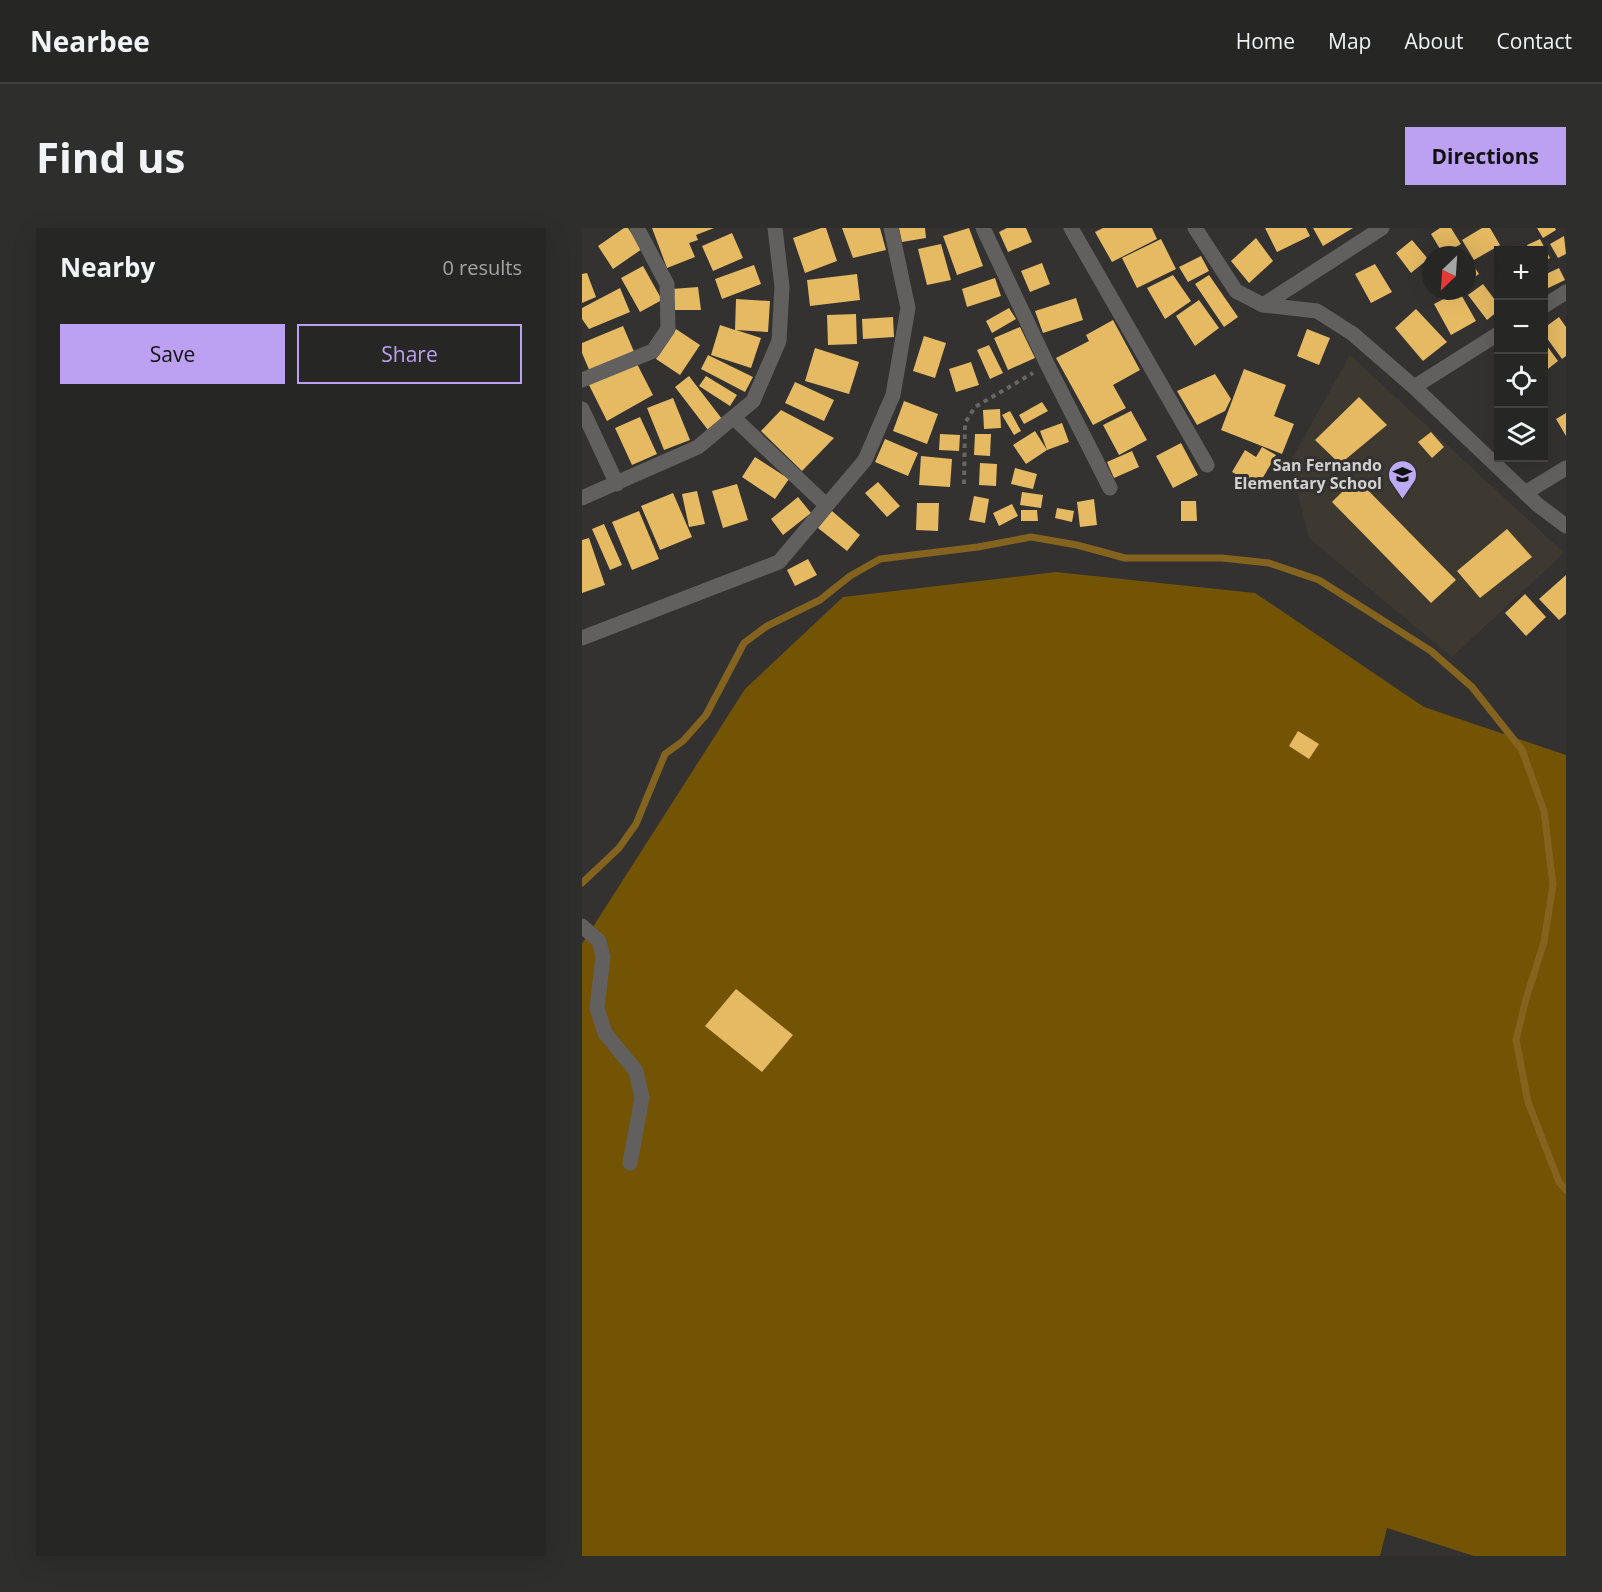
<!DOCTYPE html>
<html lang="en">
<head>
<meta charset="utf-8">
<style>
	body { margin:0; font-family:"Open Sans",sans-serif; background:#2e2e2c; color:#f1f3f6 }
	.controls { position:absolute; right:18px; top:18px; display:grid; overflow:hidden; border-radius:0px; box-shadow:0 6px 24px #0002 }
	.controls button { width:54px; height:54px; display:grid; place-items:center; padding:0; border:0; border-bottom:2px solid #424341; background:#262624; color:#f1f3f6; font:30px sans-serif }
	.compass { position:absolute; left:840px; top:18px; width:54px; height:54px; border-radius:50%; background:#262624; box-shadow:0 6px 24px #0002; rotate:205deg }
	.list { margin:0; padding:0; list-style:none }
	h2 { display:flex; justify-content:space-between; align-items:center; height:78px; margin:0; padding:0 24px; font-size:26px }
	h2 small { font-size:20px; font-weight:400; color:#a4a5a6 }
	.actions { display:flex; gap:12px; padding:18px 24px }
	.actions a { flex:1; padding:14px 0; border:2px solid #bca0f2; border-radius:0px; text-align:center; font-size:21px; color:#bca0f2 }
	.actions .main { background:#bca0f2; color:#111 }
	.icon { flex:none; width:33px; height:33px; fill:none; stroke:currentColor; stroke-width:2; stroke-linecap:round; stroke-linejoin:round }
	.map { position:relative; flex:none; width:984px; height:1328px; overflow:hidden; border-radius:0px }
	header { display:flex; align-items:center; gap:36px; box-sizing:border-box; height:84px; padding:0 30px; background:#262624; border-bottom:2px solid #424341 }
	header strong { font-size:28px }
	nav { display:flex; gap:33px; margin-inline-start:auto; font-size:21px }
	.intro { display:flex; align-items:center; justify-content:space-between; box-sizing:border-box; height:144px; padding:0 36px }
	h1 { margin:0; font-size:42px }
	.button { padding:15px 27px; border-radius:0px; background:#bca0f2; color:#111; font-size:21px; font-weight:700 }
	main { display:flex; gap:36px; padding:0 36px }
	aside { flex:1; background:#262624; border-radius:0px; box-shadow:0 6px 24px #0002 }
	.map>svg:first-child { display:block }
	.built { fill:#3d3931 }
	.forest { fill:#735304 }
	.lines { fill:none; stroke-linecap:round; stroke-linejoin:round }
	.stream { stroke:#83631e; stroke-width:7 }
	.building { fill:#e6ba63 }
	.path { stroke:#676664; stroke-width:4; stroke-dasharray:4.5 4.5; stroke-linecap:butt }
	.minor { stroke:#62605e; stroke-width:15 }
	.labels { text-anchor:middle; dominant-baseline:central; stroke-width:6; stroke-linejoin:round; paint-order:stroke }
	.poi-label { font-size:16px; font-weight:bold; fill:#d2d1d0; stroke:#333230; text-anchor:end }
</style>
</head>
<body>
<header>
<strong>Nearbee</strong>
<nav><a>Home</a><a>Map</a><a>About</a><a>Contact</a></nav>
</header>
<div class="intro"><h1>Find us</h1><a class="button">Directions</a></div>
<main>
<aside>
<h2>Nearby<small>0 results</small></h2>
<ul class="list">
</ul>
<div class="actions"><a class="main">Save</a><a>Share</a></div>
</aside>
<div class="map">
<svg width="984" height="1328" viewBox="0 0 984 1328">
	<rect width="100%" height="100%" fill="#333230"/>
	<!-- built -->
	<path class="built" d="M 768,127 L 982,325 L 870,429 L 727,310 L 708,234 Z"/>
	<!-- forest -->
	<path class="forest" d="M 474,344 L 673,365 L 842,479 L 984,527 L 984,1328 L 892,1328 L 805,1300 L 798,1328 L 0,1328 L 0,716 L 163,461 L 261,369 Z"/>
	<g class="lines">
		<!-- stream -->
		<path class="stream" d="M 0,655 L 37,620 L 54,596 L 83,526 L 101,513 L 124,487 L 162,415 L 185,398 L 238,372 L 268,348 L 298,331 L 396,319 L 449,309 L 495,317 L 543,330 L 640,330 L 687,335 L 737,352 L 849,423 L 890,459 L 940,522 L 962,583 L 971,657 L 962,714 L 944,771 L 934,812 L 946,874 L 977,954 L 984,962"/>
	</g>
	<!-- building -->
	<path class="building" d="M 42,0 L 46,0 L 60,21 L 31,41 L 16,18 Z
		M 70,0 L 132,0 L 114,7 L 116,12 L 107,15 L 113,29 L 85,40 Z
		M 239,0 L 244,0 L 255,33 L 223,45 L 211,10 Z
		M 260,0 L 298,0 L 304,22 L 271,30 Z
		M 317,0 L 343,0 L 344,10 L 320,14 Z
		M 387,0 L 401,38 L 375,47 L 361,8 Z
		M 425,0 L 444,0 L 450,14 L 426,24 L 417,4 Z
		M 521,0 L 570,0 L 575,11 L 530,34 L 513,4 Z
		M 683,0 L 724,0 L 728,8 L 695,24 Z
		M 731,0 L 771,0 L 741,18 Z
		M 858,0 L 869,0 L 879,16 L 861,26 L 849,6 Z
		M 900,0 L 908,0 L 918,17 L 892,32 L 880,12 Z
		M 955,0 L 973,0 L 974,2 L 961,10 Z
		M 150,5 L 161,30 L 131,43 L 120,18 Z
		M 982,8 L 984,26 L 976,30 L 968,16 Z
		M 674,10 L 691,33 L 667,55 L 649,33 Z
		M 579,11 L 594,41 L 555,60 L 540,30 Z
		M 958,11 L 968,30 L 962,33 L 962,22 L 948,22 L 945,17 Z
		M 830,12 L 846,31 L 829,45 L 814,25 Z
		M 359,16 L 369,52 L 345,57 L 336,21 Z
		M 619,28 L 627,43 L 606,54 L 597,39 Z
		M 888,32 L 897,46 L 885,54 L 885,34 Z
		M 460,35 L 468,56 L 448,64 L 439,43 Z
		M 793,36 L 810,64 L 789,75 L 773,46 Z
		M 172,37 L 179,56 L 140,71 L 133,51 Z
		M 61,38 L 80,72 L 58,84 L 39,50 Z
		M 977,40 L 983,52 L 962,62 L 962,47 Z
		M 5,45 L 14,69 L 0,75 L 0,46 Z
		M 275,46 L 278,72 L 228,78 L 225,52 Z
		M 591,47 L 609,73 L 583,91 L 565,60 Z
		M 627,47 L 656,89 L 642,99 L 613,56 Z
		M 413,50 L 419,68 L 385,79 L 380,61 Z
		M 901,56 L 916,76 L 916,83 L 905,92 L 886,67 Z
		M 116,59 L 119,82 L 93,82 L 90,61 Z
		M 38,60 L 48,84 L 7,101 L 0,91 L 0,80 Z
		M 877,63 L 894,93 L 869,107 L 852,76 Z
		M 494,70 L 501,92 L 461,105 L 453,83 Z
		M 154,71 L 188,73 L 186,104 L 154,102 L 179,110 L 169,140 L 129,127 L 138,97 L 153,102 Z
		M 617,72 L 637,100 L 613,118 L 594,88 Z
		M 427,80 L 434,91 L 410,105 L 404,93 Z
		M 834,81 L 865,114 L 841,133 L 813,100 Z
		M 274,86 L 275,116 L 246,117 L 245,87 Z
		M 311,89 L 312,109 L 281,111 L 280,91 Z
		M 977,89 L 984,99 L 984,128 L 980,131 L 962,106 L 962,100 Z
		M 531,92 L 558,142 L 531,157 L 544,180 L 511,197 L 474,130 L 507,113 L 504,107 Z
		M 41,98 L 53,126 L 8,144 L 0,125 L 0,115 Z
		M 438,99 L 453,130 L 426,142 L 412,110 Z
		M 94,101 L 118,117 L 98,147 L 74,131 Z
		M 725,101 L 748,110 L 737,137 L 715,128 Z
		M 342,108 L 364,115 L 353,150 L 331,143 Z
		M 962,114 L 976,133 L 962,144 Z
		M 407,117 L 421,145 L 408,151 L 395,122 Z
		M 233,120 L 277,134 L 267,166 L 223,153 Z
		M 126,127 L 171,149 L 163,164 L 119,141 Z
		M 54,134 L 71,167 L 25,193 L 5,153 Z
		M 389,134 L 397,157 L 374,164 L 367,141 Z
		M 662,141 L 704,157 L 692,188 L 712,196 L 700,226 L 639,202 Z
		M 633,146 L 649,171 L 643,183 L 615,197 L 595,163 Z
		M 107,148 L 140,191 L 126,202 L 93,159 Z
		M 124,148 L 155,167 L 148,178 L 117,158 Z
		M 213,154 L 252,172 L 242,193 L 203,175 Z
		M 777,169 L 805,197 L 758,236 L 733,212 Z
		M 91,170 L 108,212 L 82,222 L 65,180 Z
		M 322,173 L 356,186 L 345,216 L 311,203 Z
		M 460,174 L 466,183 L 442,196 L 437,187 Z
		M 418,181 L 419,200 L 402,201 L 401,182 Z
		M 199,182 L 252,210 L 220,243 L 179,203 Z
		M 428,183 L 439,203 L 432,207 L 420,187 Z
		M 549,183 L 565,212 L 537,227 L 521,197 Z
		M 984,185 L 984,208 L 974,191 Z
		M 58,189 L 75,226 L 50,237 L 33,200 Z
		M 480,195 L 487,214 L 465,222 L 444,236 L 431,217 L 453,203 L 465,222 L 458,203 Z
		M 849,204 L 862,219 L 850,230 L 836,214 Z
		M 358,206 L 378,207 L 377,223 L 357,222 Z
		M 393,206 L 409,206 L 408,228 L 392,227 Z
		M 303,211 L 336,225 L 326,248 L 293,234 Z
		M 599,215 L 616,247 L 591,260 L 574,228 Z
		M 680,219 L 694,227 L 676,258 L 650,244 L 663,222 L 674,229 Z
		M 550,223 L 557,239 L 532,250 L 525,234 Z
		M 339,228 L 370,231 L 368,259 L 337,257 Z
		M 173,229 L 207,251 L 193,271 L 160,249 Z
		M 398,235 L 415,236 L 414,258 L 397,257 Z
		M 433,240 L 455,246 L 451,261 L 429,256 Z
		M 774,250 L 874,352 L 849,375 L 750,274 Z
		M 296,254 L 318,278 L 305,289 L 283,265 Z
		M 155,256 L 166,292 L 141,300 L 130,263 Z
		M 115,263 L 123,296 L 107,299 L 100,266 Z
		M 440,264 L 461,267 L 459,280 L 438,277 Z
		M 91,265 L 110,309 L 78,322 L 59,278 Z
		M 392,268 L 407,271 L 403,295 L 387,292 Z
		M 216,269 L 229,285 L 201,307 L 189,291 Z
		M 512,271 L 515,297 L 498,299 L 495,274 Z
		M 599,273 L 614,273 L 615,293 L 599,293 Z
		M 335,275 L 357,275 L 356,303 L 334,302 Z
		M 430,276 L 436,288 L 417,298 L 411,285 Z
		M 475,280 L 492,283 L 490,294 L 473,290 Z
		M 439,282 L 455,282 L 456,293 L 439,293 Z
		M 57,283 L 77,331 L 50,342 L 30,294 Z
		M 250,283 L 278,307 L 265,323 L 236,300 Z
		M 22,296 L 40,337 L 28,342 L 10,301 Z
		M 925,301 L 950,329 L 898,370 L 875,343 Z
		M 7,310 L 23,357 L 0,365 L 0,312 Z
		M 226,331 L 235,347 L 213,358 L 205,342 Z
		M 984,347 L 984,386 L 977,392 L 957,371 Z
		M 943,366 L 964,389 L 944,408 L 923,385 Z
		M 716,503 L 737,516 L 727,531 L 707,518 Z
		M 154,761 L 211,807 L 180,844 L 123,798 Z"/>
	<g class="lines">
		<!-- path -->
		<path class="path" d="M 382,256 L 383,195 L 393,179 L 451,145"/>
		<!-- minor -->
		<path class="minor" d="M 401,0 L 465,136 L 528,260
			M 489,0 L 625,237
			M 613,0 L 654,63 L 681,77 L 735,83 L 771,106 L 832,159 L 956,277 L 984,298
			M 681,77 L 800,0
			M 962,78 L 984,64
			M 0,152 L 71,123 L 86,101 L 85,56 L 55,0
			M 832,159 L 916,106
			M 0,181 L 35,256
			M 152,190 L 244,277
			M 943,265 L 984,240
			M 0,270 L 116,219 L 171,173 L 197,113 L 200,59 L 193,0
			M 0,410 L 197,334 L 283,232 L 311,167 L 326,80 L 309,0
			M 0,698 L 17,713 L 21,729 L 15,780 L 23,805 L 54,843 L 60,870 L 48,935"/>
	</g>
	<!-- icons -->
	<defs>
		<symbol id="school-pin" viewBox="-11 -11 22 30"><path d="M0 17L-7.5 6A9.5 9.5 0 1 1 7.5 6Z" fill="#bcaaf6" stroke="#333230"/><path d="M0-5L7-2L0 1L-7-2ZM-4 1L0 2.5L4 1V4Q0 6-4 4Z" fill="#111"/></symbol>
	</defs>
	<g fill-rule="evenodd">
		<use href="#school-pin" x="804" y="230" width="33" height="45"/>
	</g>
	<g class="labels">
		<!-- poi labels -->
		<g class="poi-label">
			<text x="800" y="237">San Fernando<tspan x="800" dy="18">Elementary School</tspan></text>
		</g>
	</g>
</svg>
<div class="controls">
<button>+</button>
<button>−</button>
<button><svg class="icon" aria-label="locate" viewBox="0 0 24 24"><circle cx="12" cy="12" r="6"/><path d="M12 2v4M12 18v4M2 12h4M18 12h4"/></svg></button>
<button><svg class="icon" aria-label="layers" viewBox="0 0 24 24"><path d="M12 4l9 5-9 5-9-5zM3 14l9 5 9-5"/></svg></button>
</div>
<svg class="compass" viewBox="-18 -18 36 36"><path d="M0-13l5 13h-10z" fill="#e53935"/><path d="M0 13l5-13h-10z" fill="#a4a5a6"/></svg>
</div>
</main>
</body>
</html>
